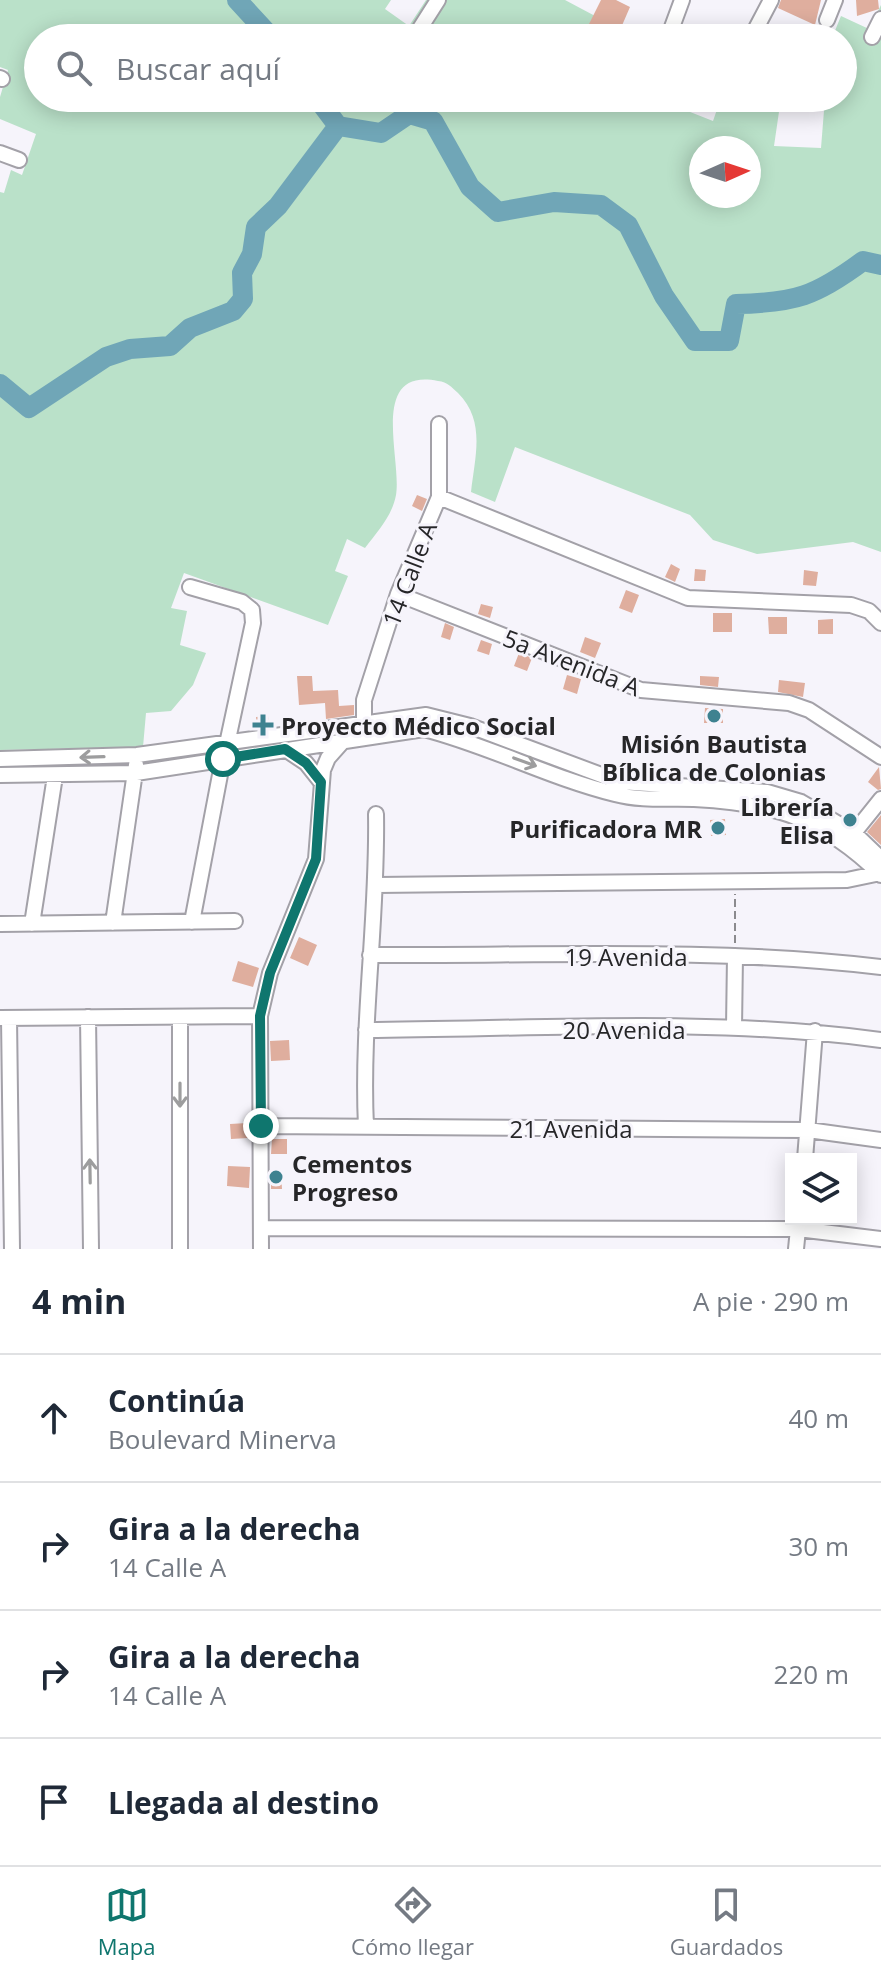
<!DOCTYPE html>
<html lang="es">
<head>
<meta charset="utf-8">
<style>
	body { margin:0; font-family:"Open Sans",sans-serif; background:#f6f6f7; color:#1f2937 }
	.controls { position:absolute; right:24px; bottom:24px; display:grid; overflow:hidden; border-radius:0px; box-shadow:0 4px 20px #0003 }
	.controls button { width:72px; height:72px; display:grid; place-items:center; padding:0; border:0; border-bottom:2px solid #e0e1e3; background:#fff; color:#1f2937; font:40px sans-serif }
	.compass { position:absolute; left:689px; top:136px; width:72px; height:72px; border-radius:50%; background:#fff; box-shadow:0 4px 20px #0003; rotate:87deg }
	.stop { position:absolute; width:24px; height:24px; margin:-18px; border:6px solid #0f766e; border-radius:50%; background:#fff }
	.stop.end { background:#0f766e; border-color:#fff; box-shadow:0 2px 8px #0008 }
	.list { margin:0; padding:0; list-style:none }
	h2 { display:flex; justify-content:space-between; align-items:center; height:104px; margin:0; padding:0 32px; font-size:34px }
	h2 small { font-size:26px; font-weight:400; color:#747a83 }
	.list li { display:grid; grid-template-columns:52px 1fr auto; gap:24px; align-items:center; box-sizing:border-box; height:128px; padding:0 32px; border-top:2px solid #e0e1e3 }
	.list b { display:block; font-size:30px; white-space:nowrap }
	.list p { margin:0; font-size:26px; white-space:nowrap; color:#747a83 }
	.list em { font-size:26px; font-style:normal; color:#747a83 }
	.icon { flex:none; width:44px; height:44px; fill:none; stroke:currentColor; stroke-width:2; stroke-linecap:round; stroke-linejoin:round }
	.map { position:relative; flex:none; width:881px; height:1249px; overflow:hidden }
	.search { position:absolute; background:#fff; box-shadow:0 4px 20px #0003; left:24px; right:24px; top:24px; height:88px; display:flex; align-items:center; gap:20px; box-sizing:border-box; padding:0 28px; border-radius:44px; color:#747a83; font-size:30px }
	.sheet { height:616px; background:#fff }
	nav { display:flex; justify-content:space-around; align-items:center; box-sizing:border-box; height:112px; border-top:2px solid #e0e1e3; background:#fff; font-size:22px; color:#747a83 }
	nav a { display:grid; justify-items:center; gap:4px }
	nav .on { color:#0f766e }
	.map>svg:first-child { display:block }
	.green { fill:#bae1c9; fill-rule:evenodd }
	.lines { fill:none; stroke-linecap:round; stroke-linejoin:round }
	.river { stroke:#70a6b7; stroke-width:20 }
	.building { fill:#dfae9e }
	.minor-casing { stroke:#a3a1a8; stroke-width:18 }
	.path { stroke:#8b8a8e; stroke-width:2; stroke-dasharray:8 4; stroke-linecap:butt }
	.minor { stroke:#fff; stroke-width:14 }
	.oneway { stroke:#9d9d9e }
	.route { stroke:#0f766e; stroke-width:10 }
	.poi-dot { fill:#3e8290; stroke:#f6f4fb; stroke-width:3 }
	.labels { text-anchor:middle; dominant-baseline:central; stroke-width:6; stroke-linejoin:round; paint-order:stroke }
	.street-label { font-size:24px; fill:#262628; stroke:#f6f4fb }
	.poi-label { font-size:24px; font-weight:bold; fill:#262628; stroke:#f6f4fb; text-anchor:start }
</style>
</head>
<body>
<div class="map">
<svg width="881" height="1249" viewBox="0 0 881 1249">
	<rect width="100%" height="100%" fill="#f6f4fb"/>
	<!-- green -->
	<path class="green" d="M 0,0 L 391,0 L 385,9 L 409,26 L 426,0 L 565,0 L 612,25 L 606,38 L 38,38 L 38,98 L 619,98 L 630,105 L 634,98 L 683,98 L 680,108 L 713,121 L 721,98 L 781,98 L 774,146 L 821,148 L 825,98 L 843,98 L 843,38 L 832,38 L 841,16 L 869,29 L 881,5 L 881,552 L 853,542 L 757,554 L 713,540 L 690,515 L 515,447 L 495,502 L 471,492 C 475,456 486,421 458,393 C 451,387 448,382 438,381 C 368,367 402,459 396,495 C 392,516 378,531 365,548 L 347,539 L 335,571 L 348,576 L 328,625 L 184,573 L 171,608 L 187,611 L 180,645 L 206,653 L 193,685 L 171,711 L 146,713 L 143,747 L 0,750 L 0,192 L 4,193 L 11,170 L 22,175 L 36,134 L 0,119 L 0,97 L 8,70 L 0,67 ZM 701,148 L 749,148 L 749,196 L 701,196 Z"/>
	<g class="lines">
		<!-- river -->
		<path class="river" d="M 237,0 L 272,38
			M 317,98 L 338,126
			M 0,384 L 29,408 L 106,357 L 130,349 L 170,346 L 190,328 L 233,311 L 243,299 L 242,273 L 252,254 L 256,227 L 278,206 L 338,126 L 381,133 L 409,114 L 433,121 L 470,187 L 498,212 L 554,202 L 601,205 L 628,225 L 664,296 L 695,341 L 729,341 L 736,304 C 795,303 816,296 863,261 L 881,265"/>
	</g>
	<!-- building -->
	<path class="building" d="M 601,0 L 616,0 L 630,7 L 617,37 L 589,24 Z
		M 781,0 L 821,0 L 815,25 L 778,8 Z
		M 856,0 L 878,0 L 879,9 L 857,16 Z
		M 417,495 L 427,499 L 422,511 L 412,506 Z
		M 671,564 L 680,569 L 675,582 L 665,577 Z
		M 695,569 L 706,570 L 705,581 L 694,581 Z
		M 804,570 L 818,572 L 816,586 L 803,585 Z
		M 626,590 L 639,595 L 632,613 L 619,608 Z
		M 481,604 L 493,607 L 490,618 L 478,614 Z
		M 713,613 L 732,613 L 732,632 L 713,632 Z
		M 768,617 L 787,617 L 787,634 L 769,634 Z
		M 833,619 L 833,634 L 818,634 L 818,620 Z
		M 445,623 L 454,627 L 450,640 L 441,637 Z
		M 585,637 L 601,643 L 595,658 L 580,652 Z
		M 481,640 L 492,644 L 489,655 L 477,651 Z
		M 519,653 L 532,658 L 527,671 L 514,666 Z
		M 567,675 L 581,679 L 577,694 L 563,689 Z
		M 297,676 L 312,676 L 313,691 L 338,690 L 339,706 L 354,705 L 354,715 L 326,719 L 325,703 L 299,705 Z
		M 700,676 L 719,677 L 718,687 L 700,685 Z
		M 779,680 L 805,683 L 803,697 L 778,692 Z
		M 705,708 L 723,709 L 723,723 L 704,723 Z
		M 268,716 L 269,727 L 257,728 L 256,717 Z
		M 879,767 L 881,789 L 878,790 L 868,782 Z
		M 881,815 L 881,845 L 867,832 Z
		M 725,819 L 726,835 L 711,836 L 710,820 Z
		M 299,937 L 317,945 L 308,966 L 290,958 Z
		M 238,961 L 259,968 L 253,987 L 232,981 Z
		M 289,1040 L 290,1060 L 271,1061 L 270,1041 Z
		M 247,1123 L 248,1138 L 231,1139 L 230,1124 Z
		M 272,1139 L 287,1139 L 287,1154 L 271,1154 Z
		M 228,1166 L 250,1167 L 249,1188 L 227,1186 Z
		M 271,1172 L 281,1172 L 282,1189 L 271,1189 Z"/>
	<g class="lines">
		<defs>
			<path id="minor" d="M 827,20 L 835,0
				M 417,33 L 438,0
				M 872,37 L 881,19
				M 668,38 L 682,0
				M 751,38 L 771,0
				M 0,78 L 2,79
				M 0,153 L 19,160
				M 439,497 L 688,598 L 851,605 L 869,611 L 881,623
				M 190,587 L 242,602 L 252,610 L 253,623 L 227,744 L 222,747
				M 398,594 L 641,690 L 789,703 L 809,710 L 881,757
				M 364,722 L 364,700 L 398,594 L 439,497 L 439,424
				M 285,749 L 306,763 L 321,782
				M 0,759 L 137,755 L 426,715 L 470,726 L 620,782 L 767,792 L 801,802 L 854,833 L 881,859
				M 0,775 L 136,773 L 424,729 C 490,746 550,778 615,794 C 641,801 668,798 694,799 C 775,803 823,818 881,875
				M 849,839 L 881,799
				M 377,885 L 847,880 L 880,873
				M 192,922 L 223,759
				M 113,923 L 136,765
				M 0,924 L 235,921
				M 32,924 L 55,776
				M 370,955 C 539,956 712,947 881,967
				M 88,1017 L 91,1249
				M 0,1018 L 260,1016
				M 9,1018 L 12,1249
				M 734,1028 L 735,956
				M 366,1030 C 537,1029 711,1017 881,1040
				M 261,1126 L 808,1130 L 881,1140
				M 366,1127 C 361,1022 378,918 376,814
				M 805,1159 L 815,1031
				M 261,1228 L 798,1229 L 881,1239
				M 180,1249 L 180,1017
				M 261,1249 L 260,1016 L 270,973 L 316,859 L 323,770 L 328,758 L 344,740
				M 796,1249 L 799,1219"/>
		</defs>
		<!-- minor casing -->
		<use href="#minor" class="minor-casing"/>
		<!-- path -->
		<path class="path" d="M 735,943 L 735,894"/>
		<!-- minor -->
		<use href="#minor" class="minor"/>
	</g>
	<!-- one-way arrows -->
	<defs><path id="oneway-shaft" d="M-6 0H5M1.5-3L5.5 0L1.5 3" fill="none" stroke-width="1.6" stroke-linecap="round" stroke-linejoin="round" transform="scale(2)"/></defs>
	<g class="oneway">
		<use href="#oneway-shaft" transform="translate(92 757) rotate(178)"/>
		<use href="#oneway-shaft" transform="translate(525 762) rotate(20)"/>
		<use href="#oneway-shaft" transform="translate(180 1095) rotate(90)"/>
		<use href="#oneway-shaft" transform="translate(90 1171) rotate(-91)"/>
	</g>
	<g class="lines">
		<!-- route -->
		<path class="route" d="M 223,759 L 285,749 L 306,763 L 321,782 L 316,859 L 270,973 L 260,1016 L 261,1126"/>
	</g>
	<!-- markers -->
	<g class="poi-dot">
		<circle cx="714" cy="716" r="8"/>
		<path d="M259 713h8v8h8v8h-8v8h-8v-8h-8v-8h8z"/>
		<circle cx="850" cy="820" r="8"/>
		<circle cx="718" cy="828" r="8"/>
		<circle cx="276" cy="1177" r="8"/>
	</g>
	<g class="labels">
		<!-- street labels -->
		<g class="street-label">
			<text transform="translate(409 574) rotate(-69)">14 Calle A</text>
			<text transform="translate(572 662) rotate(21)">5a Avenida A</text>
			<text x="626" y="956">19 Avenida</text>
			<text x="624" y="1029">20 Avenida</text>
			<text x="571" y="1128">21 Avenida</text>
		</g>
		<!-- poi labels -->
		<g class="poi-label">
			<text x="281" y="725">Proyecto Médico Social</text>
			<text x="714" y="743" text-anchor="middle">Misión Bautista<tspan x="714" dy="28">Bíblica de Colonias</tspan></text>
			<text x="834" y="806" text-anchor="end">Librería<tspan x="834" dy="28">Elisa</tspan></text>
			<text x="702" y="828" text-anchor="end">Purificadora MR</text>
			<text x="292" y="1163">Cementos<tspan x="292" dy="28">Progreso</tspan></text>
		</g>
	</g>
</svg>
<div class="controls">
<button><svg class="icon" aria-label="layers" viewBox="0 0 24 24"><path d="M12 4l9 5-9 5-9-5zM3 14l9 5 9-5"/></svg></button>
</div>
<svg class="compass" viewBox="-18 -18 36 36"><path d="M0-13l5 13h-10z" fill="#e53935"/><path d="M0 13l5-13h-10z" fill="#747a83"/></svg>
<div class="stop" style="left:223px;top:759px"></div>
<div class="stop end" style="left:261px;top:1126px"></div>
<div class="search"><svg class="icon" aria-label="search" viewBox="0 0 24 24"><circle cx="10" cy="10" r="6"/><path d="M15 15l6 6"/></svg>Buscar aquí</div>
</div>
<section class="sheet">
<h2>4 min<small>A pie · 290 m</small></h2>
<ul class="list">
<li><svg class="icon" aria-label="ahead" viewBox="0 0 24 24"><path d="M12 20V5M6 11l6-6 6 6"/></svg><div><b>Continúa</b><p>Boulevard Minerva</p></div><em>40 m</em></li>
<li><svg class="icon" aria-label="right" viewBox="0 0 24 24"><path d="M7 20v-9h11M14 6l5 5-5 5"/></svg><div><b>Gira a la derecha</b><p>14 Calle A</p></div><em>30 m</em></li>
<li><svg class="icon" aria-label="right" viewBox="0 0 24 24"><path d="M7 20v-9h11M14 6l5 5-5 5"/></svg><div><b>Gira a la derecha</b><p>14 Calle A</p></div><em>220 m</em></li>
<li><svg class="icon" aria-label="arrive" viewBox="0 0 24 24"><path d="M6 21V4h12l-3 4 3 4H6"/></svg><div><b>Llegada al destino</b></div></li>
</ul>
</section>
<nav>
<a class="on"><svg class="icon" aria-label="map" viewBox="0 0 24 24"><path d="M3 6l6-2 6 2 6-2v14l-6 2-6-2-6 2zM9 4v14M15 6v14"/></svg>Mapa</a>
<a><svg class="icon" aria-label="directions" viewBox="0 0 24 24"><path d="M12 3l9 9-9 9-9-9zM9 14v-3h6M13 9l2 2-2 2"/></svg>Cómo llegar</a>
<a><svg class="icon" aria-label="saved" viewBox="0 0 24 24"><path d="M7 4h10v16l-5-4-5 4z"/></svg>Guardados</a>
</nav>
</body>
</html>
